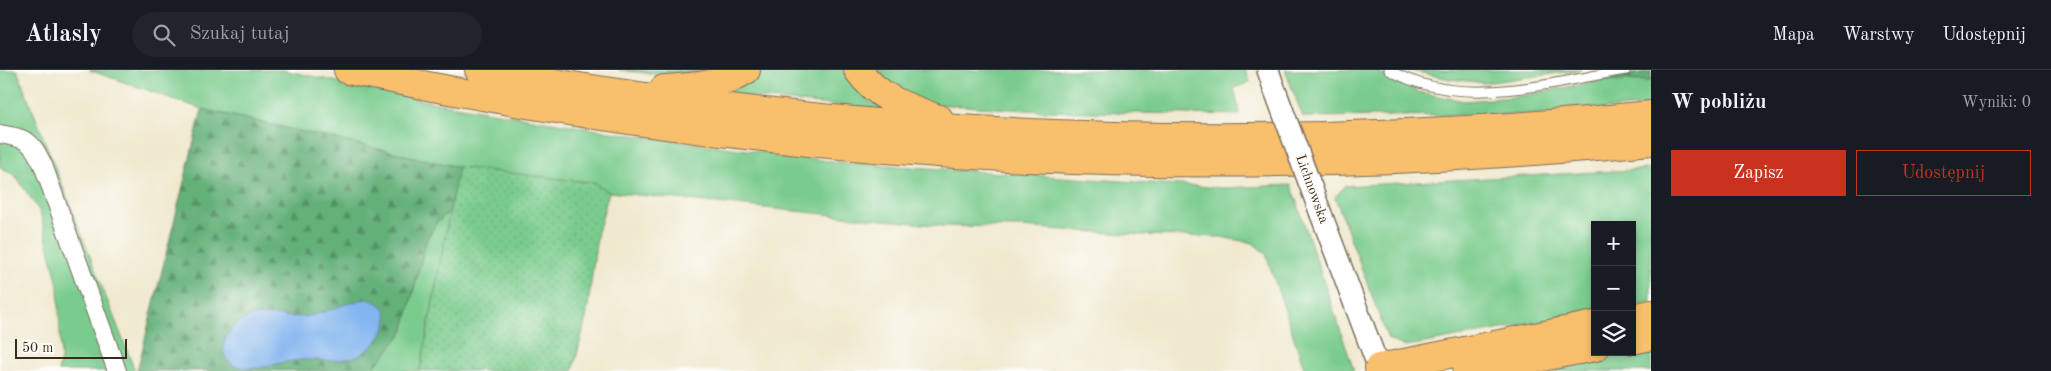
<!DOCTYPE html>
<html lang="pl">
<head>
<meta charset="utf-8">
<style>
	body { margin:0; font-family:"Old Standard TT",serif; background:#20242c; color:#f1f3f6 }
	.controls { position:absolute; right:15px; bottom:15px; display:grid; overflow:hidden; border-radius:0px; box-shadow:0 2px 8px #0003 }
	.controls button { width:45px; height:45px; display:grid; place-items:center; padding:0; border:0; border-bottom:1px solid #363941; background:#171b24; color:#f1f3f6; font:25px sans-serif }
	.scale { position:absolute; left:15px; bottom:12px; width:112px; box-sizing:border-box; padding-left:5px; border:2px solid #3b2a1e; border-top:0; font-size:14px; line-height:18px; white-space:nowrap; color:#3b2a1e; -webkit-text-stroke:4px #fdfcf7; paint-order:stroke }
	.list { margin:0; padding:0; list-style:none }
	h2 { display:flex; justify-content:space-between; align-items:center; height:65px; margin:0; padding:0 20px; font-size:21px }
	h2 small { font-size:16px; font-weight:400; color:#9ea1a6 }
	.actions { display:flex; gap:10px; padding:15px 20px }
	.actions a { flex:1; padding:11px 0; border:1px solid #c8321e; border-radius:0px; text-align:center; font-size:18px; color:#c8321e }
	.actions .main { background:#c8321e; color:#fff }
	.icon { flex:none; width:28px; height:28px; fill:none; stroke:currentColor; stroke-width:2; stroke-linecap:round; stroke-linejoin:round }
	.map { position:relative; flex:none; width:1651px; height:301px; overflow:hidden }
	header { display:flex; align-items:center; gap:30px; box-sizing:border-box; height:70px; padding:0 25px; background:#171b24; border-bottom:1px solid #363941 }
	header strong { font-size:24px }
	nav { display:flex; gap:28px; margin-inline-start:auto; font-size:18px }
	.search { width:350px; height:45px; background:#20242c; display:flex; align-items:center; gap:12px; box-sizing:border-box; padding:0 18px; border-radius:28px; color:#9ea1a6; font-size:19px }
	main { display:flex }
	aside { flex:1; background:#171b24 }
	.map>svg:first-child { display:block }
	.grass { fill:#7acc8e; stroke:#5a7b56 }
	.forest { fill:url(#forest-firs); stroke:#4f6d4c }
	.garden { fill:url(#garden-dots); stroke:#5a7b56 }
	.water { fill:#83b6f0; stroke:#5f7087 }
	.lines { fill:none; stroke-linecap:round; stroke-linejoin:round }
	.service-casing { stroke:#7a6d5c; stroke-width:11 }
	.minor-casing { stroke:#7a6d5c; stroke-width:20 }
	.tertiary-casing { stroke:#7a6d5c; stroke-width:24 }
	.primary-casing { stroke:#7a6d5c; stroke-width:30 }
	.service { stroke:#fff; stroke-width:9 }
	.minor { stroke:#fff; stroke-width:18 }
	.tertiary { stroke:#fff; stroke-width:21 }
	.primary { stroke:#f8bf6c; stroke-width:28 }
	.tertiary-bridge-casing { stroke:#7a6d5c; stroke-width:24; stroke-linecap:butt }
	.tertiary-bridge { stroke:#fff; stroke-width:21 }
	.labels { text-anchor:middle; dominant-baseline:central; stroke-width:4; stroke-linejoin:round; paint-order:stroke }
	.street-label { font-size:14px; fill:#3b2a1e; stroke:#fdfcf7 }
</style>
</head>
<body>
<header>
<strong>Atlasly</strong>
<div class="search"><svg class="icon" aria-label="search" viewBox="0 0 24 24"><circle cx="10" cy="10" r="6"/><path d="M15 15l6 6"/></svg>Szukaj tutaj</div>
<nav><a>Mapa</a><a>Warstwy</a><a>Udostępnij</a></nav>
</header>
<main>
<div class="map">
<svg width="1651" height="301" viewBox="0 0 1651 301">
	<defs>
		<pattern id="forest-firs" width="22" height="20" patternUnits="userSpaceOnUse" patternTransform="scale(1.25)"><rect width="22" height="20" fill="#63b079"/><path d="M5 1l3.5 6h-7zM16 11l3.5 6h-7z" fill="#538f63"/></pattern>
		<pattern id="garden-dots" width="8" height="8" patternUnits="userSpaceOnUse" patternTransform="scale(1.25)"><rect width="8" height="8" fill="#7acc8e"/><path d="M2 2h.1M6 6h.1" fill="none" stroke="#6aaf7a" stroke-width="1.8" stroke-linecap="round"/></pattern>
	</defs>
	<rect width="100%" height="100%" fill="#fdfcf7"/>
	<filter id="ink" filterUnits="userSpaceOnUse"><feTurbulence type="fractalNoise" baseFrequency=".02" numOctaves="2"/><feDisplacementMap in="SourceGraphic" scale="10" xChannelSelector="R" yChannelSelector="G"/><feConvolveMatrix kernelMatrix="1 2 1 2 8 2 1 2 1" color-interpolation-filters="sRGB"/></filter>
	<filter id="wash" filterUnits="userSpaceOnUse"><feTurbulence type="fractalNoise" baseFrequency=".0096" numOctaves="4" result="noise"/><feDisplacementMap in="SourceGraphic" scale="20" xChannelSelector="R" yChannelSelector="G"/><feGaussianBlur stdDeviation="1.12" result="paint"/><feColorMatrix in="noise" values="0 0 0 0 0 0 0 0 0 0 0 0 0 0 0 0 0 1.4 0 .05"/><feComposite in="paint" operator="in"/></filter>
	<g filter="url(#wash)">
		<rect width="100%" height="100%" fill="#f0e9cf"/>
		<!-- grass -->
		<path class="grass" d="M 0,0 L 17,0 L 135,301 L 58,301 L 61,289 L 58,215 L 40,142 L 15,105 L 0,97 Z
			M 89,0 L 283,0 L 426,31 L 610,62 L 837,92 L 1224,118 L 1291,115 L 1354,301 L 1305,301 L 1266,184 L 1253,173 L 1221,167 L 1141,165 L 1021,157 L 942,156 L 609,122 L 595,113 L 458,97 L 202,39 Z
			M 619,0 L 712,0 L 669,6 Z
			M 761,0 L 844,0 L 869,31 L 882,38 L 881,40 L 709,23 Z
			M 875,0 L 1246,0 L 1250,12 L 1234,18 L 1240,45 L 1041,41 L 933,34 L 907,24 L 888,12 Z
			M 1285,0 L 1374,0 L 1418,22 L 1464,31 L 1516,27 L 1651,1 L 1651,35 L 1549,44 L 1303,47 Z
			M 1408,0 L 1581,0 L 1484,13 L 1450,9 Z
			M 1651,99 L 1651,232 L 1632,235 L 1632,155 L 1595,155 L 1595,242 L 1413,275 L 1404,276 L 1388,269 L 1335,127 L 1345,116 Z
			M 450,141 L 420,301 L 371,301 L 403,262 L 426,171 L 436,153 Z
			M 1651,275 L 1651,301 L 1516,301 L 1614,282 L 1632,282 Z"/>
		<!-- forest -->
		<path class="forest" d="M 1651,1 L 1651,11 L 1603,10 Z
			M 202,39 L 458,97 L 450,141 L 436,153 L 426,171 L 403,262 L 371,301 L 137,301 Z"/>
		<!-- garden -->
		<path class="garden" d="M 458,97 L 595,113 L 609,122 L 597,166 L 587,244 L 573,301 L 420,301 Z"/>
		<!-- water -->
		<path class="water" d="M 366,229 C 400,235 387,266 366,281 C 346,295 322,289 300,290 C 275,292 264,301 237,297 C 232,295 226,290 224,284 C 221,265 238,249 254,246 C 272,243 290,249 308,246 C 327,243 345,232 366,229 Z"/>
	</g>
	<g filter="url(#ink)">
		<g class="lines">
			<defs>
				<path id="service" d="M 1389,0 C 1461,41 1550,12 1626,0"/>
				<path id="minor" d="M 0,64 C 28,69 31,70 43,95 L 117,301"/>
				<path id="tertiary" d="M 1268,0 L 1273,15
					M 1321,144 L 1380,301"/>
				<path id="primary" d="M 348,0 C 784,92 1207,115 1651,71
					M 479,0 C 866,71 1259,85 1651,45
					M 858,0 C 877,28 908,38 939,49
					M 664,19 C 692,17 721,16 746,0
					M 1632,248 L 1651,244
					M 1632,270 L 1651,266
					M 1379,298 L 1595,255
					M 1467,301 L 1595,277"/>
			</defs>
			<!-- service casing -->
			<use href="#service" class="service-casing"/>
			<!-- minor casing -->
			<use href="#minor" class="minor-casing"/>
			<!-- tertiary casing -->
			<use href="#tertiary" class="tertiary-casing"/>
			<!-- primary casing -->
			<use href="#primary" class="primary-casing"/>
			<!-- service -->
			<use href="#service" class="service"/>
			<!-- minor -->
			<use href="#minor" class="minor"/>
			<!-- tertiary -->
			<use href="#tertiary" class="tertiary"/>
			<!-- primary -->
			<use href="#primary" class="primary"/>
			<defs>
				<path id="tertiary-bridge" d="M 1273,15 L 1321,144"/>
			</defs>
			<!-- tertiary-bridge casing -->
			<use href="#tertiary-bridge" class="tertiary-bridge-casing"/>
			<!-- tertiary-bridge -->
			<use href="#tertiary-bridge" class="tertiary-bridge"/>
		</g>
	</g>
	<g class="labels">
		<!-- street labels -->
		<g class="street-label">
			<text transform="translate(1312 119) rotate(70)">Lichnowska</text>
		</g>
	</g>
</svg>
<div class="controls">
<button>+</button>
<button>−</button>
<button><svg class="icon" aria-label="layers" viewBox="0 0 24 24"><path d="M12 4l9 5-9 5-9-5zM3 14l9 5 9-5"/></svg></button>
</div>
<div class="scale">50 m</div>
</div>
<aside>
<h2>W pobliżu<small>Wyniki: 0</small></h2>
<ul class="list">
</ul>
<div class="actions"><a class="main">Zapisz</a><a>Udostępnij</a></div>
</aside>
</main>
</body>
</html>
